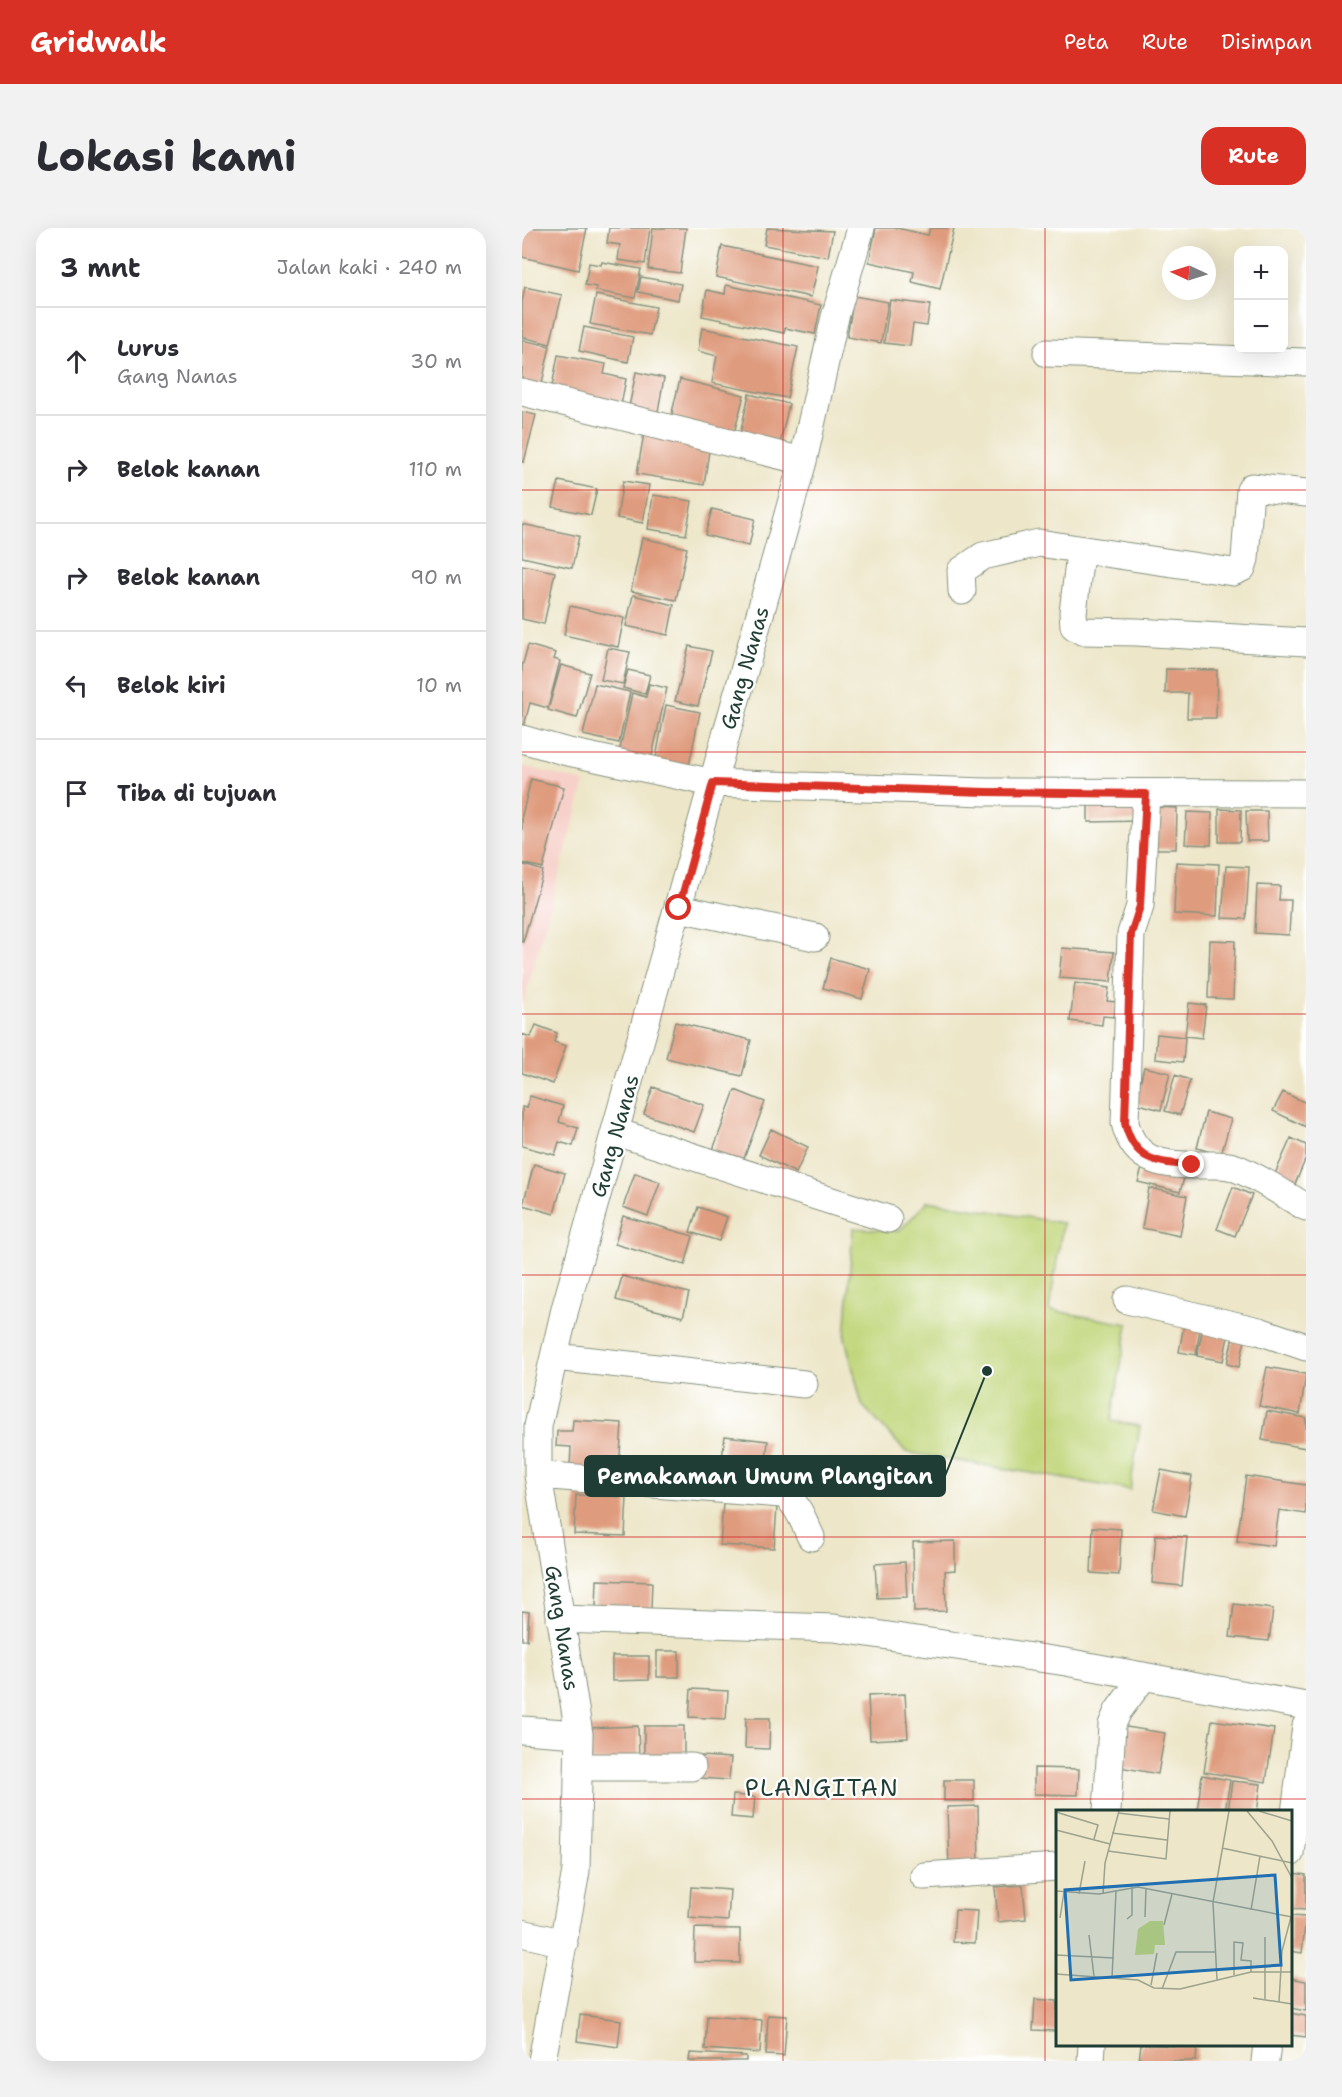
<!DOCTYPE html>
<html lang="id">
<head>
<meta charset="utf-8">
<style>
	body { margin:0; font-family:"Shantell Sans",sans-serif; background:#f2f2f3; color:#2b2b33 }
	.controls { position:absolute; right:18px; top:18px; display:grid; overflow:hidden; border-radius:12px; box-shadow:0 6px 24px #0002 }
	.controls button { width:54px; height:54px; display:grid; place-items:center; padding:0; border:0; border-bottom:2px solid #e1e1e2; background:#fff; color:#2b2b33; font:30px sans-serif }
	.compass { position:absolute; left:640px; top:18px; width:54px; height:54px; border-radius:50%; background:#fff; box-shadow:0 6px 24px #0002; rotate:274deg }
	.stop { position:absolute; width:18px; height:18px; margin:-14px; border:4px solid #d93025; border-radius:50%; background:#fff }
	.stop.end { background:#d93025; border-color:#fff; box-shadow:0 2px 6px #0008 }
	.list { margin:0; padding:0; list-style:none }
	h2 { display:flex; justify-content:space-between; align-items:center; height:78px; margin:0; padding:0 24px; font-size:26px }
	h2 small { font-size:20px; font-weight:400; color:#7c7c81 }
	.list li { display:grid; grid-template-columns:39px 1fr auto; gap:18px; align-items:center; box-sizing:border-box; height:108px; padding:0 24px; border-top:2px solid #e1e1e2 }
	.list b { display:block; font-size:22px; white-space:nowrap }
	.list p { margin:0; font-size:20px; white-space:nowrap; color:#7c7c81 }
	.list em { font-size:20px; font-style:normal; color:#7c7c81 }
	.icon { flex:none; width:33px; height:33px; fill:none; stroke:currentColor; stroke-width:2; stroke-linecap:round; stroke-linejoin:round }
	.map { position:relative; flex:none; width:784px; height:1833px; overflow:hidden; border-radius:18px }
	header { display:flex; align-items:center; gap:36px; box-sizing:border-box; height:84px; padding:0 30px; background:#d93025; color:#fff }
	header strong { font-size:28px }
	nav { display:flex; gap:33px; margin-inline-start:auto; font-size:21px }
	.intro { display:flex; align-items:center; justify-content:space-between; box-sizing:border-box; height:144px; padding:0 36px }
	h1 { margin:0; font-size:42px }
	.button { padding:15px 27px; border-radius:18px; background:#d93025; color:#fff; font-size:21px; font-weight:700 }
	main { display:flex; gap:36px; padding:0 36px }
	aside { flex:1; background:#fff; border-radius:18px; box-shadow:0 6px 24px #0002 }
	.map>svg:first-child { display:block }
	.built { fill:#f7d0ca }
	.green { fill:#c0d579; stroke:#708956; stroke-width:1.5 }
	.building { fill:#df9b7e }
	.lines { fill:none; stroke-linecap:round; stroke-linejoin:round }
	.minor-casing { stroke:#86927e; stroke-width:29 }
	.minor { stroke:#fff; stroke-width:27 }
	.route { stroke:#d93025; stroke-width:8 }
	.grid { fill:none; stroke:#d62828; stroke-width:1.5; stroke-opacity:0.55 }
	.labels { text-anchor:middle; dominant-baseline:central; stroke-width:4.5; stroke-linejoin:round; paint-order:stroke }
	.street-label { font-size:21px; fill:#1f3d34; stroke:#fff }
	.quarter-label { font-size:24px; letter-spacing:1.5px; fill:#1f3d34; stroke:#fff }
	.inset-road { fill:none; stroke:#9ba28d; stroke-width:1.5 }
	.view { fill:#1f6fb2; fill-opacity:0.15; stroke:#1f6fb2; stroke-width:3 }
	.inset-edge { fill:none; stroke:#1f3d34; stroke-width:3 }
	.leader { fill:none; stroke:#1f3d34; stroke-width:2 }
	.callout-dot { fill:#1f3d34; stroke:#fff; stroke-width:2 }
	.callout { fill:#1f3d34; stroke:#1f3d34; stroke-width:2 }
	.callout-label { font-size:22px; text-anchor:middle; font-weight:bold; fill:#fff }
</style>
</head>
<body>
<header>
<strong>Gridwalk</strong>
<nav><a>Peta</a><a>Rute</a><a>Disimpan</a></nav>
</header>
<div class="intro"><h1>Lokasi kami</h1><a class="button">Rute</a></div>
<main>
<aside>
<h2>3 mnt<small>Jalan kaki · 240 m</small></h2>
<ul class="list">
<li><svg class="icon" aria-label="ahead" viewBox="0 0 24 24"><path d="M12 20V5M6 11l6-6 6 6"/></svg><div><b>Lurus</b><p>Gang Nanas</p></div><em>30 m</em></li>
<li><svg class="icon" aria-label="right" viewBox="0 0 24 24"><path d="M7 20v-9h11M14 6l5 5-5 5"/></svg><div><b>Belok kanan</b></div><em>110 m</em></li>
<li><svg class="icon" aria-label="right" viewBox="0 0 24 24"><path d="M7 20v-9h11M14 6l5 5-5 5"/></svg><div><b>Belok kanan</b></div><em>90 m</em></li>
<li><svg class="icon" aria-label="left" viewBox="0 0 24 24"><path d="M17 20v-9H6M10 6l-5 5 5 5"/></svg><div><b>Belok kiri</b></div><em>10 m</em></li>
<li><svg class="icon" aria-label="arrive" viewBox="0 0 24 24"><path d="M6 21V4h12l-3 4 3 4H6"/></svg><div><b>Tiba di tujuan</b></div></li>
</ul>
</aside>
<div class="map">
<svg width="784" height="1833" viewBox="0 0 784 1833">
	<rect width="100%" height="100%" fill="#fff"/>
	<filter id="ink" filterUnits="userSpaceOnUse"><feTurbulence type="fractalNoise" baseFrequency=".0167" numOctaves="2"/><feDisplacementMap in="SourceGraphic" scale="12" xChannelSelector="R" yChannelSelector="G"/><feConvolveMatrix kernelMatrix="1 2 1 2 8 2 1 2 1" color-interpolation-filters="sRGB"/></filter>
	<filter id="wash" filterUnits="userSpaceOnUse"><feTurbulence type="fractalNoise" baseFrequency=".008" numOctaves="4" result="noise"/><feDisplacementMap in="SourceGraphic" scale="24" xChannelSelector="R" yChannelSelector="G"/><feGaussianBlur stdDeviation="1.35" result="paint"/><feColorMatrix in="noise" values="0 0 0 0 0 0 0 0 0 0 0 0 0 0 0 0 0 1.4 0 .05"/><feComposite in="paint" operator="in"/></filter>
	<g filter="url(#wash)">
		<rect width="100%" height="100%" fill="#ede6c9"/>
		<!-- built -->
		<path class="built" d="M 0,538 L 63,554 L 0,779 Z"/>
		<!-- green -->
		<path class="green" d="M 406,973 L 541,995 L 527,1082 L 606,1096 L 589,1193 L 618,1198 L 608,1262 L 384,1224 L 340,1177 L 323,1110 L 331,1000 L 377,1003 Z"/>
		<g id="blocks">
			<!-- building -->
			<path class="building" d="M 0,0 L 65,0 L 56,42 L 0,29 Z
				M 87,0 L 128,0 L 123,36 L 96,32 L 98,17 L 85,15 Z
				M 131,0 L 164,0 L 158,45 L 126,41 Z
				M 245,0 L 311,3 L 306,29 L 242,17 Z
				M 354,0 L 375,0 L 406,7 L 408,0 L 432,0 L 418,61 L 390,54 L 392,44 L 347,34 Z
				M 200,18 L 296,38 L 289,69 L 194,49 Z
				M 80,34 L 119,41 L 113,70 L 74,63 L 75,59 L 63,57 L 67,35 L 79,37 Z
				M 119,49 L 159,56 L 156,72 L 116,64 Z
				M 204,57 L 299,77 L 293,106 L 263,100 L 262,105 L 180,88 L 185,62 L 203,66 Z
				M 3,59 L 40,67 L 28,116 L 0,109 L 0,74 Z
				M 74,67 L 134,79 L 128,107 L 68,96 Z
				M 332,68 L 366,74 L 359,115 L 325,109 Z
				M 368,72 L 408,77 L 405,98 L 391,96 L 388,118 L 362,115 Z
				M 62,99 L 111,109 L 106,134 L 57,123 Z
				M 180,100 L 276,119 L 265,170 L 190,155 L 195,128 L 176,123 Z
				M 0,112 L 28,118 L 19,160 L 0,156 Z
				M 36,127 L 84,136 L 82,146 L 104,151 L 98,183 L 28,169 Z
				M 114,144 L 142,150 L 135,189 L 106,184 Z
				M 158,151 L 222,167 L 211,209 L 148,193 Z
				M 227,166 L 267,176 L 257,220 L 217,211 Z
				M 0,184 L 14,187 L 2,234 L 0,234 Z
				M 122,205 L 188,216 L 182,257 L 115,246 Z
				M 37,253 L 75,261 L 69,287 L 31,279 Z
				M 101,253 L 127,257 L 121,295 L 95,290 Z
				M 131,267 L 170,273 L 164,307 L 126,301 Z
				M 190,281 L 233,291 L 227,318 L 183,307 Z
				M 0,296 L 57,308 L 50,340 L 0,329 Z
				M 120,310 L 165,320 L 154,372 L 109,363 Z
				M 0,337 L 33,344 L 22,396 L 0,391 Z
				M 111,367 L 152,377 L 146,407 L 104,398 Z
				M 48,378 L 102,390 L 96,419 L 42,407 Z
				M 6,417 L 34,425 L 32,431 L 38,433 L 26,480 L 8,475 L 2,498 L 0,498 L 0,439 Z
				M 167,418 L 190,423 L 176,478 L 153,473 Z
				M 86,420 L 108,424 L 101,456 L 79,452 Z
				M 39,437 L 68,445 L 55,490 L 26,482 Z
				M 644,441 L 695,442 L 694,490 L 665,490 L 666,465 L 643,465 Z
				M 106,442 L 128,447 L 123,466 L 101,460 Z
				M 73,456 L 108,464 L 97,515 L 61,507 Z
				M 127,456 L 145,460 L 128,537 L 96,530 L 110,465 L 124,469 Z
				M 144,477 L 178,484 L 165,547 L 132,540 Z
				M 9,551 L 42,559 L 21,640 L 0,635 L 0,587 Z
				M 621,570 L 621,593 L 566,594 L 566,571 Z
				M 633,579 L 655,580 L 654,621 L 632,621 Z
				M 697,581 L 719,582 L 718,614 L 697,614 Z
				M 724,583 L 745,583 L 746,613 L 725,613 Z
				M 665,584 L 690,585 L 689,617 L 663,616 Z
				M 654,634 L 697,636 L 695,688 L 652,686 Z
				M 0,636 L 21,643 L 1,714 L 0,714 Z
				M 704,638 L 727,639 L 724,691 L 700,690 Z
				M 735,657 L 758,658 L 757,672 L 769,672 L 767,707 L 733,705 Z
				M 688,712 L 713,713 L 711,771 L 686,770 Z
				M 540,720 L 592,724 L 589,754 L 537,750 Z
				M 309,730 L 348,741 L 340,771 L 301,760 Z
				M 553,755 L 587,760 L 585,773 L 594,774 L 592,789 L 581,788 L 580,797 L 548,793 Z
				M 667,775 L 684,777 L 680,810 L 663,808 Z
				M 153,794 L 229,812 L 220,848 L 144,830 Z
				M 14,797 L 35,805 L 32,814 L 44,818 L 31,856 L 0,845 L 0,806 L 9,809 Z
				M 635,806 L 663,809 L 661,834 L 633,831 Z
				M 622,839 L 648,845 L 639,882 L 613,875 Z
				M 653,847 L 668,852 L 658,887 L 643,883 Z
				M 131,859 L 182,877 L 172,904 L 122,886 Z
				M 213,862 L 243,874 L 218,941 L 188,930 Z
				M 761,864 L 784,875 L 784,899 L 751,883 Z
				M 8,868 L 41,878 L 37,894 L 56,900 L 51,918 L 37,914 L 33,927 L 0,918 L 0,879 L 4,880 Z
				M 684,884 L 709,891 L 699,927 L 675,920 Z
				M 249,901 L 286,919 L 274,945 L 237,927 Z
				M 769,910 L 784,917 L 784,930 L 773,956 L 752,948 Z
				M 622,933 L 664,943 L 658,964 L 616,954 Z
				M 12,936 L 43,945 L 32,986 L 1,977 Z
				M 113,945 L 138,954 L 126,988 L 101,979 Z
				M 711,959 L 730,967 L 713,1008 L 695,1001 Z
				M 627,960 L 665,968 L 658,1008 L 620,1000 Z
				M 176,979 L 205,989 L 197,1013 L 168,1004 Z
				M 101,988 L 171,1008 L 163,1037 L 93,1016 Z
				M 100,1048 L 167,1065 L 161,1089 L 94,1072 Z
				M 663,1091 L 679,1094 L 674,1127 L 657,1124 Z
				M 682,1094 L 708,1099 L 701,1133 L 675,1128 Z
				M 712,1104 L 724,1107 L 717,1139 L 705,1136 Z
				M 745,1139 L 784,1146 L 778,1186 L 737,1178 Z
				M 745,1183 L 784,1190 L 784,1220 L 740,1212 Z
				M 51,1192 L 100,1195 L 97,1243 L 48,1240 L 49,1219 L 34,1218 L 35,1203 L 50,1203 Z
				M 203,1208 L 246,1213 L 243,1244 L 226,1242 L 224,1256 L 208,1254 L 209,1240 L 199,1238 Z
				M 639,1242 L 670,1248 L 663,1288 L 631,1282 Z
				M 724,1248 L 784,1257 L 784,1286 L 757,1282 L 752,1318 L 715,1313 Z
				M 54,1267 L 105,1269 L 103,1308 L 52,1306 Z
				M 201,1275 L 255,1279 L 252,1320 L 198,1317 Z
				M 571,1299 L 599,1301 L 597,1347 L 569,1345 Z
				M 634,1307 L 665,1309 L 660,1358 L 630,1355 Z
				M 433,1313 L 433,1342 L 423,1343 L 424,1383 L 392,1384 L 391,1314 Z
				M 383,1334 L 385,1369 L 355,1370 L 353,1336 Z
				M 75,1352 L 130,1354 L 129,1381 L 74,1379 Z
				M 712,1376 L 751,1381 L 747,1413 L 708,1409 Z
				M 0,1383 L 7,1384 L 5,1412 L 0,1412 Z
				M 135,1423 L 157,1423 L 157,1449 L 135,1449 Z
				M 90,1428 L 127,1428 L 127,1452 L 90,1453 Z
				M 169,1461 L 206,1463 L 204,1491 L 167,1489 Z
				M 383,1466 L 386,1510 L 348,1512 L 346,1468 Z
				M 224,1490 L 248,1490 L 247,1521 L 223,1520 Z
				M 690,1492 L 752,1501 L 744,1554 L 682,1544 Z
				M 116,1498 L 117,1532 L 64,1534 L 63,1500 Z
				M 122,1498 L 162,1498 L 162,1533 L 122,1533 Z
				M 598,1498 L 643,1505 L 636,1546 L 592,1538 Z
				M 179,1528 L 209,1530 L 207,1552 L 178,1550 Z
				M 512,1540 L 557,1541 L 556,1567 L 512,1566 Z
				M 680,1547 L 708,1552 L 703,1584 L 675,1584 Z
				M 422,1552 L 452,1552 L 452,1573 L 422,1573 Z
				M 710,1553 L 739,1556 L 735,1584 L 706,1584 Z
				M 211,1567 L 233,1569 L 231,1591 L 209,1589 Z
				M 456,1578 L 457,1642 L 427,1642 L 425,1579 Z
				M 771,1645 L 784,1647 L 784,1682 L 768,1681 Z
				M 501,1657 L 504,1691 L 476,1694 L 473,1659 Z
				M 169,1659 L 208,1662 L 206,1693 L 167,1690 Z
				M 433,1682 L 455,1683 L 453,1715 L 431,1714 Z
				M 768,1688 L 784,1689 L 780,1725 L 768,1723 Z
				M 173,1700 L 218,1701 L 218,1735 L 172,1734 Z
				M 768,1750 L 784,1753 L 784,1783 L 768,1780 Z
				M 513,1771 L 535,1773 L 535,1803 L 511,1802 Z
				M 768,1785 L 784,1788 L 784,1809 L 768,1807 Z
				M 58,1787 L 99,1792 L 96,1819 L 55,1813 Z
				M 246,1787 L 265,1788 L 262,1828 L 244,1827 Z
				M 185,1788 L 240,1792 L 238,1825 L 183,1821 Z
				M 619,1816 L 675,1819 L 674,1833 L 617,1833 Z
				M 168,1825 L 224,1828 L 224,1833 L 167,1833 Z"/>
		</g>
	</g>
	<g filter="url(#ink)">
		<use href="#blocks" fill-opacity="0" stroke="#86927e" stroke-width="1.5"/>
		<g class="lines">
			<defs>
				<path id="minor" d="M 525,125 L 784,134
					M 0,164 L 281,233
					M 784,265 L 730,259 L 728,262 L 723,331 L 720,340 L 711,344 L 569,323 L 561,327 L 557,334 L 551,385 L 552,398 L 560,403 L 615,404 L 784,414
					M 440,363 L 439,343 L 461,328 L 517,315 L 569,323
					M 0,511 L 42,523 L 191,555 L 464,564 L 784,565
					M 624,566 L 618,678 L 609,706 L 603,895 C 613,938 645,937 683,937 C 692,937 702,936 711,939 C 736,948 761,966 784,979
					M 157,680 L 293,709
					M 94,904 L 366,991
					M 605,1072 L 737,1103 L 784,1119
					M 33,1129 L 282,1156
					M 16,1247 L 260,1266 C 275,1272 282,1295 289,1309
					M 38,1391 L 312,1400 L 544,1434 L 784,1478
					M 0,1502 L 57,1506
					M 58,1539 L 170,1539
					M 585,1584 L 590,1497 L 596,1483 L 622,1448
					M 768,1625 L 784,1498
					M 402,1648 L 535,1639
					M 0,1705 L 42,1715
					M 20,1833 L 54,1643 L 57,1506 L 16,1247 L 16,1198 L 43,1081 L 281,233 L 313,89 L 339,0
					M 569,1833 L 570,1816
					M 743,1833 L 745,1816"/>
			</defs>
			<!-- minor casing -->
			<use href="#minor" class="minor-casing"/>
			<!-- minor -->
			<use href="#minor" class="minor"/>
		</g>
	</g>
	<g class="lines" filter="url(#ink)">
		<!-- route -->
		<path class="route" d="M 157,680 L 191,555 L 464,564 L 624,566 L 618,678 L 609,706 L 603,895 C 612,933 635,935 670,937"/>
	</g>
	<!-- grid -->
	<path class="grid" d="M 261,0 L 261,1833M 523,0 L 523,1833M 0,262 L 784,262M 0,524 L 784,524M 0,786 L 784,786M 0,1047 L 784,1047M 0,1309 L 784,1309M 0,1571 L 784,1571"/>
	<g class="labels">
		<!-- street labels -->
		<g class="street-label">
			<text transform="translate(223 440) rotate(-74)">Gang Nanas</text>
			<text transform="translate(93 908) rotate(-74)">Gang Nanas</text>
			<text transform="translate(40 1400) rotate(81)">Gang Nanas</text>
		</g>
		<!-- quarter labels -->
		<g class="quarter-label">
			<text x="300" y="1560">PLANGITAN</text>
		</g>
	</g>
	<!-- overview -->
	<g transform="translate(534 1582)">
		<rect width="236" height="236" fill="#ede6c9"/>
		<path d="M 94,111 L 107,111 L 109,135 L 99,135 L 98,144 L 79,145 L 82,119 Z" fill="#c0d579"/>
		<path class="inset-road" d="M 191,1 L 216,31 L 236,68M 203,1 L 236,11M 0,2 L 42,15 L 38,29M 62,3 L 113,9M 0,20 L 54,34M 56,23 L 111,30M 166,38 L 236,53M 52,41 L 110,49 L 114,1M 0,81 L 43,84 L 82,77 L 236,107M 23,84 L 29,51M 47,84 L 49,53 L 63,1M 195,100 L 204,46M 89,107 L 90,78M 4,108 L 8,82M 71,109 L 76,105 L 76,77M 108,115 L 116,84M 33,125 L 38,166M 209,127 L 209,189M 0,145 L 58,148M 0,164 L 82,170 L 98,178 L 124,179 L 195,162 L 236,162M 178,165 L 178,132 L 187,133 L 185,150 L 195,151 L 195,162M 56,168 L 60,81M 161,170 L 157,92 L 173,1M 95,175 L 101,143M 106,179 L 120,142 L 159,142M 197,188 L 236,194M 223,192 L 226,141 L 235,107"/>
		<path class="view" d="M 219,65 L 225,155 L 15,170 L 9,80 Z"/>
		<rect width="236" height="236" class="inset-edge"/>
	</g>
	<!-- callouts -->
	<path class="leader" d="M465 1143L423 1248"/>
	<circle class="callout-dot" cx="465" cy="1143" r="6"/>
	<rect class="callout" x="63" y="1228" width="360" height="40" rx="6"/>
	<g class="callout-label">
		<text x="243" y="1256">Pemakaman Umum Plangitan</text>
	</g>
</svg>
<div class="controls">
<button>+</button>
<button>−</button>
</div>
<svg class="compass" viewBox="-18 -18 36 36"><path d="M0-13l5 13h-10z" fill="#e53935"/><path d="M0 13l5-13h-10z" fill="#7c7c81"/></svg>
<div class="stop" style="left:157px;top:680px"></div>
<div class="stop end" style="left:670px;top:937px"></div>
</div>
</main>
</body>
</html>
